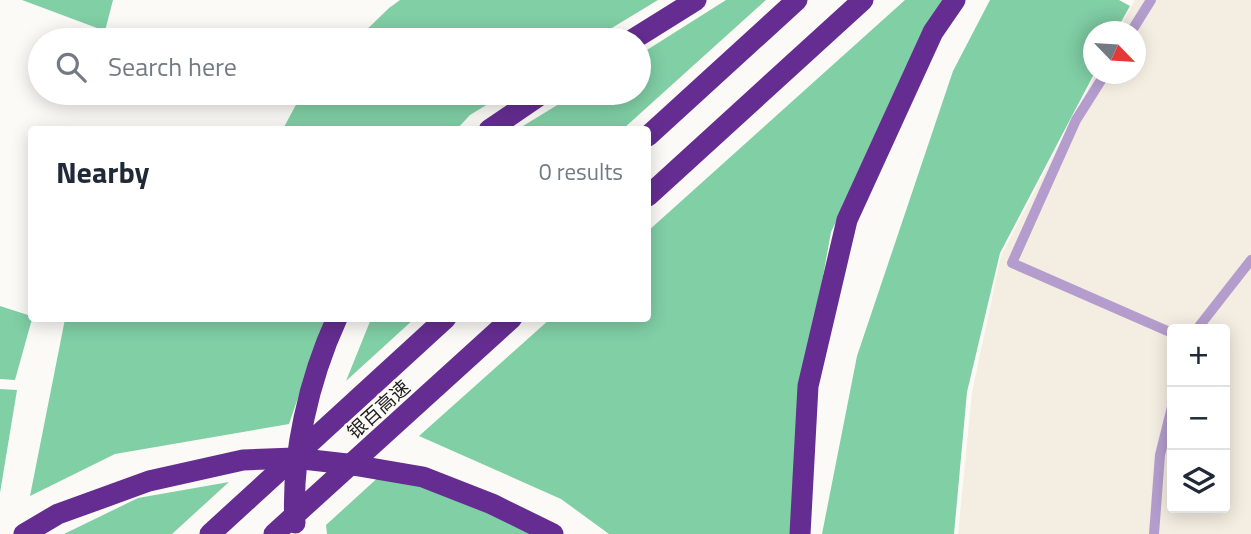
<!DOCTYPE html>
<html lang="en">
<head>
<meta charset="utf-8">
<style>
	body { margin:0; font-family:"Titillium Web","Noto Sans SC",sans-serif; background:#f2f2f3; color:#1f2937 }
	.controls { position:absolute; right:21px; bottom:21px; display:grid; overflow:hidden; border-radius:7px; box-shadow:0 4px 18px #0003 }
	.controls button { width:63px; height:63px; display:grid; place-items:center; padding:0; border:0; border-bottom:2px solid #e0e1e3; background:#fff; color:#1f2937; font:35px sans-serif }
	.compass { position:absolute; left:1083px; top:21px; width:63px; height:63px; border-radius:50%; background:#fff; box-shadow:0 4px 18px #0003; rotate:115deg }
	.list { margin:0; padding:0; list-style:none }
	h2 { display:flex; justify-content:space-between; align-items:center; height:91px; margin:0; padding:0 28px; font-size:30px }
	h2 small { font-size:23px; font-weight:400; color:#747a83 }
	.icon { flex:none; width:38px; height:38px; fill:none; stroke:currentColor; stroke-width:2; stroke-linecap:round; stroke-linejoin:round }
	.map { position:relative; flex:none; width:1251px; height:534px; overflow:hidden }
	.search { position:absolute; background:#fff; box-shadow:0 4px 18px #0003; left:28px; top:28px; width:623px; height:77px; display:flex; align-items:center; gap:18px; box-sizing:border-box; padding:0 24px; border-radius:38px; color:#747a83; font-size:26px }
	.panel { position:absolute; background:#fff; box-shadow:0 4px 18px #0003; left:28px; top:126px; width:623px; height:196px; border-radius:7px }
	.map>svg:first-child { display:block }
	.built { fill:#f4ede2; fill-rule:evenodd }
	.forest { fill:#80cfa5 }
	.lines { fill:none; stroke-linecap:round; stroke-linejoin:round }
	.service { stroke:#b49dcd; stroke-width:10 }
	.motorway { stroke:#652d91; stroke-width:21 }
	.motorway-bridge { stroke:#652d91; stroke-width:21 }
	.labels { text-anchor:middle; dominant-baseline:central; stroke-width:5; stroke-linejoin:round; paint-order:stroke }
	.street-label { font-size:19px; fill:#201f1e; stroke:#fcfaf6 }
</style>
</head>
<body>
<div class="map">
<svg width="1251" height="534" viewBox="0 0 1251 534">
	<rect width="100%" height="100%" fill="#fcfaf6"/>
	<!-- built -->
	<path class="built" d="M 1135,0 L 1251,0 L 1251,534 L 958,534 L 972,392 L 1001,256 L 1096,74 L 1136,74 L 1136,32 L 1118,31 ZM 1172,329 L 1225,329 L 1225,508 L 1172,508 Z"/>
	<!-- forest -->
	<path class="forest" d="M 22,0 L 113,0 L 105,31 Z
		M 400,0 L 658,0 L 592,40 L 356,40 L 389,8 Z
		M 726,0 L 766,0 L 623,129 L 518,129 L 577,93 L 639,93 L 639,55 Z
		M 905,0 L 946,0 L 936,15 L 831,232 L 799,410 L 793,534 L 609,534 L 561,499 L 419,436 L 550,319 L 648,318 L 648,231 Z
		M 990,0 L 1119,0 L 1130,6 L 1116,31 L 1094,32 L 1094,74 L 1000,253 L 967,392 L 954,534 L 822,534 L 857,356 L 953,71 Z
		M 305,93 L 506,93 L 470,115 L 457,129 L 283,129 L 299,99 Z
		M 0,306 L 31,316 L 32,319 L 15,380 L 0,379 Z
		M 65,319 L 325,319 L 289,424 L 115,454 L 30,496 Z
		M 371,319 L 414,319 L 346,381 Z
		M 0,389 L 17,390 L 0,493 Z
		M 383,473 L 501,516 L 533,534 L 327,534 L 326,525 Z
		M 229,482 L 172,534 L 64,534 L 138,498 Z"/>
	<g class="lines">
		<!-- service -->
		<path class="service" d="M 1131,32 L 1151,0
			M 1105,74 L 1076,120 L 1012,263 L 1172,333
			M 1197,329 L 1251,260
			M 1154,534 L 1160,455 L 1172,407"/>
		<!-- motorway -->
		<path class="motorway" d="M 632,40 L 696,0
			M 489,130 L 543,93
			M 648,136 L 797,0
			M 648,196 L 863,0
			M 24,534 L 58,514 L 149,481 L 243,460 L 294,458 L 347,464 L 423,477 L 492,504 L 553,534
			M 800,534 L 808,386 L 847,220 L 933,32 L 955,0"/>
		<!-- motorway-bridge -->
		<path class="motorway-bridge" d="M 295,523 C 291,456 309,379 337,318
			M 210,534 L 446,318
			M 274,534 L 512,318"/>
	</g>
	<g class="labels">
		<!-- street labels -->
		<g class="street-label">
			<text transform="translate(378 409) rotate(-42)">银百高速</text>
		</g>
	</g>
</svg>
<div class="controls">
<button>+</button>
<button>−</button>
<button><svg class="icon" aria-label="layers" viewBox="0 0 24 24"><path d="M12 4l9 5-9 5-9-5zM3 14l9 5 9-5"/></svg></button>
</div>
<svg class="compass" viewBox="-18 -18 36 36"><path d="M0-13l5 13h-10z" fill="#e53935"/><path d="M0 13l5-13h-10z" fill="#747a83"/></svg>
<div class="search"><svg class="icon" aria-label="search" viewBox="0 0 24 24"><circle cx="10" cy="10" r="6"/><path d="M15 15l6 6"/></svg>Search here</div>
<section class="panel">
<h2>Nearby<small>0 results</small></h2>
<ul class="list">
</ul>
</section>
</div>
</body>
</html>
